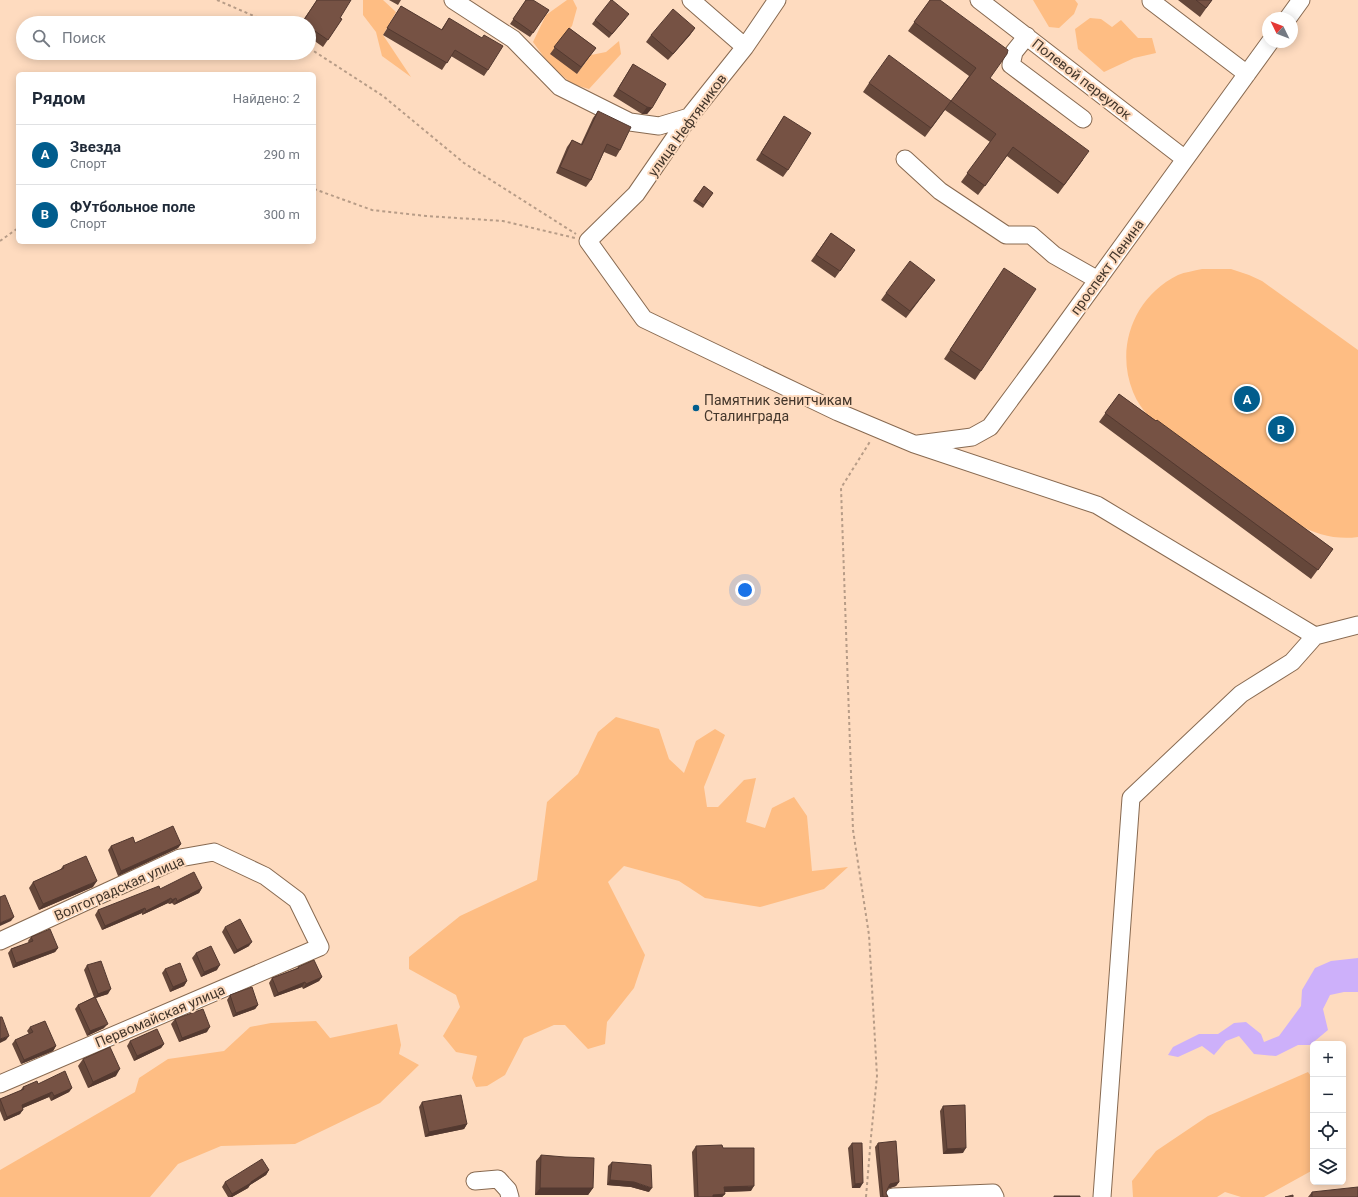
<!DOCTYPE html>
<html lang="ru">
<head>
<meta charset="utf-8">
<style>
	body { margin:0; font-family:Roboto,sans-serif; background:#f2f2f3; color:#1f2937 }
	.controls { position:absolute; right:12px; bottom:12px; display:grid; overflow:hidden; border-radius:6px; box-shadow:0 2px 10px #0003 }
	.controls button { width:36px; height:36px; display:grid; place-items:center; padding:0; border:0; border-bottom:1px solid #e0e1e3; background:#fff; color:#1f2937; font:20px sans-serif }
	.compass { position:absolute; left:1262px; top:12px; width:36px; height:36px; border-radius:50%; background:#fff; box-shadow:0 2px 10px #0003; rotate:313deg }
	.you { position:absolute; left:745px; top:590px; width:14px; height:14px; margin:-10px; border:3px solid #fff; border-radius:50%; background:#1a73e8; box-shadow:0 0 0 6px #1a73e833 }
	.badge { display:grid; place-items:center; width:26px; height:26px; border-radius:50%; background:#015d8d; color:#fff; font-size:13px; font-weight:700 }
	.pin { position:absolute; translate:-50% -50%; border:2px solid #fff; box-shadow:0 1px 4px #0006 }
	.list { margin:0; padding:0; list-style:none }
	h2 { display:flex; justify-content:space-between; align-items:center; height:52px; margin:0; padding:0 16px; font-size:17px }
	h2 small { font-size:13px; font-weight:400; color:#747a83 }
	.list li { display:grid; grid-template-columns:26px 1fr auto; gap:12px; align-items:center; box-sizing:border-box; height:60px; padding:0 16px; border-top:1px solid #e0e1e3 }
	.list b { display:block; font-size:15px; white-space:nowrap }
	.list p { margin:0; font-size:13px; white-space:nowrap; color:#747a83 }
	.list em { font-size:13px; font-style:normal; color:#747a83 }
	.icon { flex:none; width:22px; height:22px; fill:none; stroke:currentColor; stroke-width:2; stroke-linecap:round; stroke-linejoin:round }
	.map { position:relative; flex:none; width:1358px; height:1197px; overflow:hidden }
	.search { position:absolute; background:#fff; box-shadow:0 2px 10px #0003; left:16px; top:16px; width:300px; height:44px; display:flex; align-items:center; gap:10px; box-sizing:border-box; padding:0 14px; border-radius:22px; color:#747a83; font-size:15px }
	.panel { position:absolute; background:#fff; box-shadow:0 2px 10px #0003; left:16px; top:72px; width:300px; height:172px; border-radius:6px }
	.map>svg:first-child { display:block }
	.green { fill:#febd83 }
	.water { fill:#cdb0fa }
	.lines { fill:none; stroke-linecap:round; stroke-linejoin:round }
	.minor-casing { stroke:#886a51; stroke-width:19 }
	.path { stroke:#b79c87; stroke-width:2; stroke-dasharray:3 3; stroke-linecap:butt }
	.minor { stroke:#fff; stroke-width:17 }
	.wall { fill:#65473a }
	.shaded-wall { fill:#533930 }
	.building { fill:#765244; stroke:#533930 }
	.poi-dot { fill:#015d8d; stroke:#fedbbf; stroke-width:1.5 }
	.labels { text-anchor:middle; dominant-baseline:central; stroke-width:4; stroke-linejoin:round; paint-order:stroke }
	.street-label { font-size:14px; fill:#43362b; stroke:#fedbbf }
	.poi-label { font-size:14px; fill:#43362b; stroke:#fedbbf; text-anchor:start }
</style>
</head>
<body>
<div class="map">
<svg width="1358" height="1197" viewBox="0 0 1358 1197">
	<rect width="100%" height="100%" fill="#fedbbf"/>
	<!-- green -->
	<path class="green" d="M 363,0 L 383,0 L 396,12 L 383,35 L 411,77 L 382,56 L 376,32 L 363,15 Z
		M 567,0 L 573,0 L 577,8 L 572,26 L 564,35 L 577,74 L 591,55 L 606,52 L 619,41 L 621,54 L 589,89 L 572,84 L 549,64 L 533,42 L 546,15 Z
		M 1033,0 L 1075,0 L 1078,4 L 1074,14 L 1059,28 L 1049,27 Z
		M 1090,18 L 1101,19 L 1112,27 L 1121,20 L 1138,38 L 1152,38 L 1156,53 L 1134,58 L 1104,72 L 1078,49 L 1075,29 Z
		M 1202,269 L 1231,269 L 1249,275 L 1262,281 L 1358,350 L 1358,537 C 1337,540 1316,535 1298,524 L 1150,418 C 1143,410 1137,402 1133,392 C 1115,347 1134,297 1178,275 C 1185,272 1194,271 1202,269 Z
		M 616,717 L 659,729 L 669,759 L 684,773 L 696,741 L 715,729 L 725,735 L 704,787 L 707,807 L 718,807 L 744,780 L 756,778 L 746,822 L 765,828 L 772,808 L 794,797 L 807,816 L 812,871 L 848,867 L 824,889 L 760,907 L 705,898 L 679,881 L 624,866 L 608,882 L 645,955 L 634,988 L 607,1022 L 605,1044 L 588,1049 L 565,1025 L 554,1025 L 524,1038 L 505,1075 L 487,1086 L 476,1087 L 472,1078 L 477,1056 L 456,1052 L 443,1036 L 460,1007 L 456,995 L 409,969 L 409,957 L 460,916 L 537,880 L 547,802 L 578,774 L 598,732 Z
		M 316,1021 L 330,1038 L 397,1024 L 401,1045 L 399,1054 L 419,1065 L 380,1103 L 295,1144 L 221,1146 L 178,1164 L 150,1197 L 0,1197 L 0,1170 L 135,1092 L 139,1078 L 168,1059 L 224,1051 L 250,1027 L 271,1023 Z
		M 1308,1072 L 1313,1079 L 1313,1170 L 1264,1197 L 1241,1197 L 1225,1192 L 1217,1197 L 1133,1197 L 1132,1181 L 1156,1151 L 1208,1116 Z"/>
	<!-- water -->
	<path class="water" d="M 1358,958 L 1358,992 L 1344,992 L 1330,995 L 1323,1009 L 1328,1030 L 1310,1045 L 1298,1045 L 1276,1056 L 1254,1054 L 1239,1036 L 1226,1041 L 1214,1055 L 1202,1046 L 1178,1057 L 1168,1055 L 1173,1047 L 1199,1034 L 1218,1034 L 1234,1023 L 1246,1022 L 1261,1034 L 1264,1042 L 1279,1036 L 1301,1006 L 1302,990 L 1315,968 L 1331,961 Z"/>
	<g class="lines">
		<defs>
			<path id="minor" d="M 453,0 L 513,39 L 560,87 L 630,122 L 659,126 L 689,117
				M 691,0 L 745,47
				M 777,0 L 745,47 L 689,117 L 636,194 L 588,241 L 644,319 L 838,412 L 914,444 L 1097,505 L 1315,636
				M 979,0 L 1185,159
				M 1151,0 L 1151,1 L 1247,74
				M 1288,18 L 1301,0
				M 1027,36 L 1014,52 L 1011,65 L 1083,119
				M 905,159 L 940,191 L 1006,235 L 1031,235 L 1054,255 L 1098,280
				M 918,444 L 972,437 L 990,427 L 1041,358 L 1270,42
				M 0,941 L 180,858 L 214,852 L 265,876 L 297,900 L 320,947 L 0,1084
				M 475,1181 L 498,1179 L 508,1190 L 510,1197
				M 893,1197 L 993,1193 L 995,1197
				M 1102,1197 L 1131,798 L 1241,694 L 1292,662 L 1315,636 L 1358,625"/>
		</defs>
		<!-- minor casing -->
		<use href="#minor" class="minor-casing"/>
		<!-- path -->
		<path class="path" d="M 217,0 L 270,23
			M 309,48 L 383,96 L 464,163 L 576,234
			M 314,189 L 372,210 L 426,216 L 503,221 L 575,238
			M 0,241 L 18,228
			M 866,1197 L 871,1137 L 877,1076 L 869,935 L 853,830 L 841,488 L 871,440"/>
		<!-- minor -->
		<use href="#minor" class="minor"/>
	</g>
	<!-- wall -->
	<path class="wall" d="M 317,0 L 342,19 L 323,47 L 309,37 L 309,23 L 301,23 Z
		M 389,0 L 401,0 L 398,5 Z
		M 526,0 L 549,10 L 530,37 L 510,24 Z
		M 930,0 L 990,78 L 1083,160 L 1058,194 L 1007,156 L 978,195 L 961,182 L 990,142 L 945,110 L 925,137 L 863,92 L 869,83 L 951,101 L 969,76 L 908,31 Z
		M 1178,0 L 1212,0 L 1200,17 Z
		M 401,6 L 441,30 L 449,18 L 488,70 L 484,76 L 451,56 L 442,70 L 383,35 Z
		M 626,18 L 609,38 L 592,24 L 595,20 Z
		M 569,28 L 596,48 L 577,74 L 550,54 Z
		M 695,28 L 690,35 L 668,60 L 646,42 L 651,35 Z
		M 633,64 L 652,108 L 647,114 L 642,114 L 613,96 Z
		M 598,111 L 620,150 L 616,157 L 604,152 L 591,180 L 586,187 L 556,173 L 567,147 L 572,140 L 581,144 L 593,118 Z
		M 784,116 L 788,170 L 783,177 L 756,160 Z
		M 704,186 L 713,193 L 703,208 L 693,201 Z
		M 831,233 L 855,250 L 835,278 L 811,261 Z
		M 998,277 L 981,371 L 975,380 L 944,359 Z
		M 935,280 L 906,318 L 881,300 L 886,293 Z
		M 1119,394 L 1333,549 L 1311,579 L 1099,422 Z
		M 181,844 L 178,848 L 118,876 L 108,850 L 111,846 Z
		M 63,866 L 93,887 L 39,910 L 29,888 L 33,882 L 60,870 Z
		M 202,888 L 199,893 L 174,905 L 172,903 L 169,904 L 168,903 L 142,915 L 142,913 L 102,930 L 95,915 L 98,910 L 160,889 Z
		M 225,927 L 249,946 L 234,954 L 222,932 Z
		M 31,937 L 58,948 L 55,952 L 13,968 L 8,953 L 11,949 L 29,943 L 28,941 Z
		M 196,953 L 217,970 L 201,977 L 192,958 Z
		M 87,965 L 108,994 L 96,998 L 104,1028 L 87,1036 L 75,1009 L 78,1005 L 94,997 L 84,970 Z
		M 298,967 L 322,977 L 319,981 L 303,989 L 302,987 L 274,997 L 269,983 L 272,978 L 297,968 Z
		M 165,969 L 187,981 L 184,986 L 170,992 L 162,973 Z
		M 230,995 L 258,1005 L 255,1009 L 233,1017 L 227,1000 Z
		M 175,1019 L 207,1032 L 179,1042 L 171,1024 Z
		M 30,1027 L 56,1046 L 53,1051 L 21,1064 L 12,1044 L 15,1040 L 29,1034 L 27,1031 Z
		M 130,1041 L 164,1044 L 161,1048 L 134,1061 L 127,1046 Z
		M 83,1059 L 116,1076 L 88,1088 L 78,1066 Z
		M 38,1084 L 72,1088 L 69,1092 L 51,1101 L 49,1097 L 23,1108 L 20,1114 L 4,1121 L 0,1111 L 0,1099 L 20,1091 L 23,1087 Z
		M 422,1102 L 467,1124 L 464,1129 L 425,1137 L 419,1107 Z
		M 943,1106 L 963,1153 L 943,1154 L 940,1111 Z
		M 852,1143 L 860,1188 L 852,1188 L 848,1148 Z
		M 878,1143 L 899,1182 L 896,1186 L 887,1189 L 886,1193 L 888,1197 L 880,1197 L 875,1147 Z
		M 696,1146 L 723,1148 L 751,1191 L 724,1192 L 725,1194 L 722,1197 L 694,1197 L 692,1152 Z
		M 541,1155 L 593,1188 L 588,1195 L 535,1195 L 536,1161 Z
		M 612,1162 L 649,1192 L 631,1187 L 607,1185 L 608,1166 Z
		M 269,1170 L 266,1175 L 250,1185 L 248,1188 L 232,1197 L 228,1197 L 222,1187 L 225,1182 Z
		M 1312,1192 L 1358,1197 L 1308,1197 Z"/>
	<!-- shaded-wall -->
	<path class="shaded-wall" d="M 695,28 L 690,35 L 668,60 L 673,54 Z
		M 647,107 L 652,108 L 647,114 L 642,114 Z
		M 181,844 L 178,848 L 118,876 L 121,871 Z
		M 97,881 L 93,887 L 39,910 L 43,904 Z
		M 202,888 L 199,893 L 174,905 L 177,901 Z
		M 171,898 L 168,903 L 142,915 L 146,911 Z
		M 176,898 L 172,903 L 169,904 L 172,900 Z
		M 145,908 L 142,913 L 102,930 L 105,926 Z
		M 14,917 L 11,921 L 0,926 L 0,923 Z
		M 252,942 L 249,946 L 234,954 L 237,950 Z
		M 58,948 L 55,952 L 13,968 L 16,963 Z
		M 220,965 L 217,970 L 201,977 L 204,972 Z
		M 322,977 L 319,981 L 303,989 L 306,984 Z
		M 187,981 L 184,986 L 170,992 L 173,987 Z
		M 305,982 L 302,987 L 274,997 L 278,993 Z
		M 111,989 L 108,994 L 95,998 L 98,994 Z
		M 258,1005 L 255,1009 L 233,1017 L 236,1013 Z
		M 108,1024 L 104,1028 L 87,1036 L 90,1031 Z
		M 210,1027 L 207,1032 L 179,1042 L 182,1038 Z
		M 9,1036 L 6,1040 L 0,1043 L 0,1039 Z
		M 164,1044 L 161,1048 L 134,1061 L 137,1056 Z
		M 56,1046 L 53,1051 L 21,1064 L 24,1060 Z
		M 120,1069 L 116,1076 L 88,1088 L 93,1082 Z
		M 72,1088 L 69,1092 L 51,1101 L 54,1096 Z
		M 52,1092 L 49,1097 L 18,1110 L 22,1105 Z
		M 23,1110 L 20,1114 L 4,1121 L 7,1117 Z
		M 467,1124 L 464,1129 L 425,1137 L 429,1132 Z
		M 966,1148 L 963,1153 L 943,1154 L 947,1149 Z
		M 269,1170 L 266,1175 L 250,1185 L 248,1188 L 232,1197 L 230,1197 L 232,1194 Z
		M 610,1180 L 634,1182 L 652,1188 L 649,1192 L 631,1187 L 607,1185 Z
		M 899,1182 L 896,1186 L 887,1189 L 888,1188 L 890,1184 Z
		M 863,1183 L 860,1188 L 852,1188 L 855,1184 Z
		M 754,1186 L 751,1191 L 721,1192 L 724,1187 Z
		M 540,1188 L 593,1188 L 588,1195 L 535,1195 Z
		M 725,1194 L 722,1197 L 711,1197 L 713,1195 Z"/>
	<!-- building -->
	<path class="building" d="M 317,0 L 351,0 L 340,18 L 342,19 L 328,40 L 309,27 L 309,23 L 302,23 Z
		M 526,0 L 533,0 L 549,10 L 533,33 L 513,19 Z
		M 611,0 L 612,0 L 629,14 L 612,34 L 595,20 Z
		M 930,0 L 940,0 L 1008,50 L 1007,54 L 990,78 L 1089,151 L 1064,185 L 1013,147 L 985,186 L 967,173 L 996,134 L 951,101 L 976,68 L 914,22 Z
		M 1196,0 L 1212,0 L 1206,8 Z
		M 401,6 L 442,30 L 449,18 L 482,38 L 484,35 L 503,46 L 488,70 L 455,50 L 447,63 L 387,28 Z
		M 673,9 L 695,28 L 673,54 L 651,35 Z
		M 569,28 L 596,48 L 581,67 L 554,47 Z
		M 889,55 L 951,101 L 931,128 L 869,83 Z
		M 633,64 L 666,84 L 652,108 L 647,107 L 618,89 Z
		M 598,111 L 631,127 L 620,150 L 607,144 L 591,180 L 560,167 L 572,140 L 582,145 Z
		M 784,116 L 811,133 L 788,170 L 761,153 Z
		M 704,186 L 713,193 L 704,205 L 695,199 Z
		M 831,233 L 855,250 L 840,271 L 816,255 Z
		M 910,261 L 935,280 L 910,311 L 886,293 Z
		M 1004,268 L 1036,289 L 981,371 L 950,350 Z
		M 1119,394 L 1156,421 L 1157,420 L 1333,549 L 1318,570 L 1105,413 Z
		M 173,826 L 181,844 L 121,871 L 111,846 L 133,837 L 135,843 Z
		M 86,856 L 97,881 L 43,904 L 33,882 L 64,868 L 63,866 Z
		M 194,872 L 202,888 L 177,901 L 176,898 L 172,900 L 171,898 L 146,911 L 145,908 L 105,926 L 98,910 L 159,886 L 160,889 Z
		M 5,895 L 14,917 L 0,923 L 0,897 Z
		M 240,919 L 252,942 L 237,950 L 225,927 Z
		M 50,929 L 58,948 L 16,963 L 11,949 L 33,941 L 31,937 Z
		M 211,946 L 220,965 L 204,972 L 196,953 Z
		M 314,960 L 322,977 L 306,984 L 305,982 L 278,993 L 272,978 L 299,968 L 298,967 Z
		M 101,961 L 111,989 L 98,994 L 87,965 Z
		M 180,963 L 187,981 L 173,987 L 165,969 Z
		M 252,987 L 258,1005 L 236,1013 L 230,995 Z
		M 95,997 L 108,1024 L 90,1031 L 78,1005 Z
		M 203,1009 L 210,1027 L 182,1038 L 175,1019 Z
		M 0,1017 L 2,1017 L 9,1036 L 0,1039 Z
		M 45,1021 L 56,1046 L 24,1060 L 15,1040 L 33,1032 L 30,1027 Z
		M 157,1029 L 164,1044 L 137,1056 L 130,1041 Z
		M 110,1047 L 120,1069 L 93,1082 L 83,1059 Z
		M 65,1071 L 72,1088 L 54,1096 L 52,1092 L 22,1105 L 23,1110 L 7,1117 L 0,1099 L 24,1089 L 23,1087 L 37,1081 L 38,1084 Z
		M 461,1095 L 467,1124 L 429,1132 L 422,1102 Z
		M 965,1105 L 966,1148 L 947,1149 L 943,1106 Z
		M 896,1141 L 899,1182 L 890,1184 L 888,1188 L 886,1193 L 888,1197 L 883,1197 L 878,1143 Z
		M 852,1143 L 862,1143 L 863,1183 L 855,1184 Z
		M 722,1145 L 723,1148 L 754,1148 L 754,1186 L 724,1187 L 725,1194 L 713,1195 L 713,1197 L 698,1197 L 696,1146 Z
		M 541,1155 L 565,1157 L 594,1158 L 593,1188 L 540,1188 Z
		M 262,1159 L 269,1170 L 251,1182 L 251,1183 L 232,1194 L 225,1182 Z
		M 612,1162 L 651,1165 L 652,1188 L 634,1182 L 610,1180 Z
		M 1358,1187 L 1358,1197 L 1312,1197 L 1312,1192 Z
		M 1293,1195 L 1293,1197 L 1285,1197 Z
		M 1054,1196 L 1080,1196 L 1080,1197 L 1054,1197 Z"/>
	<!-- markers -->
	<circle class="poi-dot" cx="696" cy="408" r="4"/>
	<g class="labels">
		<!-- street labels -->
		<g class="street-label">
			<text transform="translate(1082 79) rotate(38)">Полевой переулок</text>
			<text transform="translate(687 125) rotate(-54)">улица Нефтяников</text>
			<text transform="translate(1107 267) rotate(-54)">проспект Ленина</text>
			<text transform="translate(119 888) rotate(-24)">Волгоградская улица</text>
			<text transform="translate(160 1016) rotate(-23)">Первомайская улица</text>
		</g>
		<!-- poi labels -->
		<g class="poi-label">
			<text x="704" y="400">Памятник зенитчикам<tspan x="704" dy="16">Сталинграда</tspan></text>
		</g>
	</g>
</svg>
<div class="controls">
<button>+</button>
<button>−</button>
<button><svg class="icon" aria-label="locate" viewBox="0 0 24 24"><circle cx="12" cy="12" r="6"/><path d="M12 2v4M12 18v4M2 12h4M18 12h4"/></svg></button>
<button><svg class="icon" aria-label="layers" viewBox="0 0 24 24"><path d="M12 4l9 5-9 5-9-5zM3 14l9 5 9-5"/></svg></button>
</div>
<svg class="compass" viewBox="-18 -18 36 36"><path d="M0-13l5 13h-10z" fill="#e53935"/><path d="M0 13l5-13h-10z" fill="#747a83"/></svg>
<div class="you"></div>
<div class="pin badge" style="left:1247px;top:399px">A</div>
<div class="pin badge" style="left:1281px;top:429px">B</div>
<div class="search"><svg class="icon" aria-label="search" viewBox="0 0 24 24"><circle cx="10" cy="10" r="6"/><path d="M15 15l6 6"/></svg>Поиск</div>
<section class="panel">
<h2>Рядом<small>Найдено: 2</small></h2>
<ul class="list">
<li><span class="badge">A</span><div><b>Звезда</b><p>Спорт</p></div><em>290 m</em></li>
<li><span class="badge">B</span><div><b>ФУтбольное поле</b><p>Спорт</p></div><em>300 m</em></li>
</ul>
</section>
</div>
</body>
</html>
